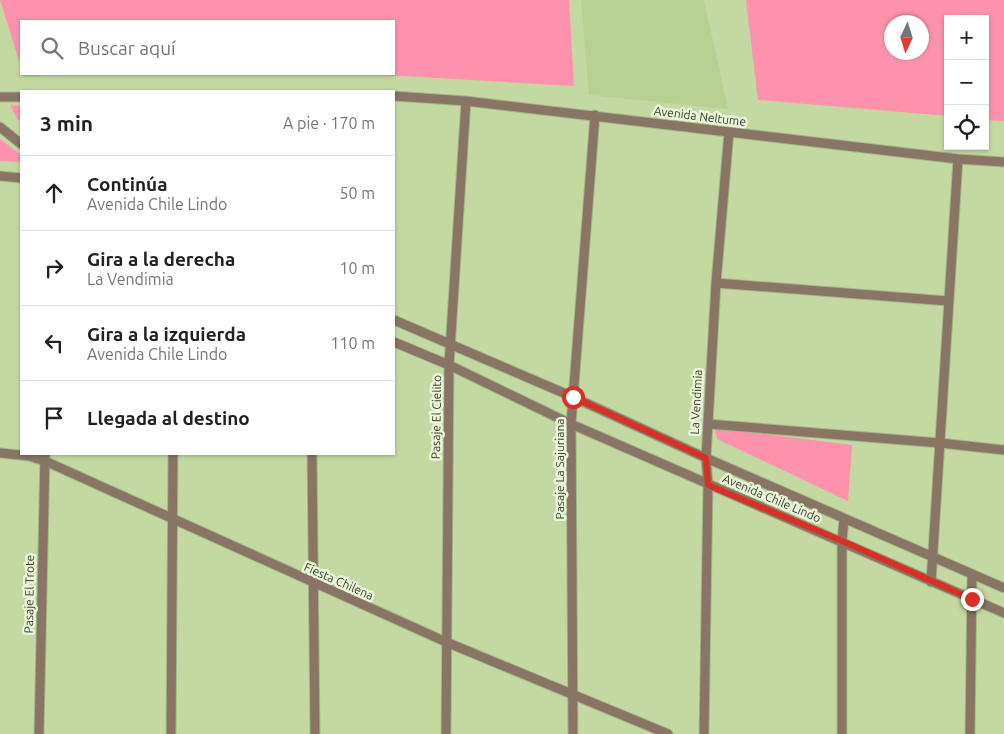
<!DOCTYPE html>
<html lang="es">
<head>
<meta charset="utf-8">
<style>
	body { margin:0; font-family:Ubuntu,sans-serif; background:#f2f2f2; color:#202124 }
	.controls { position:absolute; right:15px; top:15px; display:grid; overflow:hidden; border-radius:0px; box-shadow:0 1px 4px #0004 }
	.controls button { width:45px; height:45px; display:grid; place-items:center; padding:0; border:0; border-bottom:1px solid #e0e0e0; background:#fff; color:#202124; font:25px sans-serif }
	.compass { position:absolute; left:884px; top:15px; width:45px; height:45px; border-radius:50%; background:#fff; box-shadow:0 1px 4px #0004; rotate:184deg }
	.stop { position:absolute; width:15px; height:15px; margin:-11px; border:4px solid #d93025; border-radius:50%; background:#fff }
	.stop.end { background:#d93025; border-color:#fff; box-shadow:0 1px 5px #0008 }
	.list { margin:0; padding:0; list-style:none }
	h2 { display:flex; justify-content:space-between; align-items:center; height:65px; margin:0; padding:0 20px; font-size:21px }
	h2 small { font-size:16px; font-weight:400; color:#757577 }
	.list li { display:grid; grid-template-columns:32px 1fr auto; gap:15px; align-items:center; box-sizing:border-box; height:75px; padding:0 20px; border-top:1px solid #e0e0e0 }
	.list b { display:block; font-size:19px; white-space:nowrap }
	.list p { margin:0; font-size:16px; white-space:nowrap; color:#757577 }
	.list em { font-size:16px; font-style:normal; color:#757577 }
	.icon { flex:none; width:28px; height:28px; fill:none; stroke:currentColor; stroke-width:2; stroke-linecap:round; stroke-linejoin:round }
	.map { position:relative; flex:none; width:1004px; height:734px; overflow:hidden }
	.search { position:absolute; background:#fff; box-shadow:0 1px 4px #0004; left:20px; top:20px; width:375px; height:55px; display:flex; align-items:center; gap:12px; box-sizing:border-box; padding:0 18px; border-radius:0px; color:#757577; font-size:19px }
	.panel { position:absolute; background:#fff; box-shadow:0 1px 4px #0004; left:20px; top:90px; width:375px; height:365px; border-radius:0px }
	.map>svg:first-child { display:block }
	.built { fill:#b9d093 }
	.green { fill:#fe91ac; fill-rule:evenodd }
	.lines { fill:none; stroke-linecap:round; stroke-linejoin:round }
	.minor-casing { stroke:#a5b788; stroke-width:11 }
	.minor { stroke:#887564; stroke-width:9 }
	.route { stroke:#d93025; stroke-width:6 }
	.labels { text-anchor:middle; dominant-baseline:central; stroke-width:5; stroke-linejoin:round; paint-order:stroke }
	.street-label { font-size:12px; fill:#39412b; stroke:#eaf5da }
</style>
</head>
<body>
<div class="map">
<svg width="1004" height="734" viewBox="0 0 1004 734">
	<rect width="100%" height="100%" fill="#c4d8a2"/>
	<!-- built -->
	<path class="built" d="M 581,0 L 704,0 L 728,109 L 589,95 Z"/>
	<!-- green -->
	<path class="green" d="M 0,0 L 569,0 L 574,86 L 368,74 L 394,74 L 394,21 L 21,21 L 21,67 Z
		M 746,0 L 1004,0 L 1004,121 L 985,120 L 985,19 L 948,19 L 948,116 L 758,100 ZM 892,22 L 922,22 L 922,52 L 892,52 Z
		M 24,74 L 130,74 L 24,76 Z
		M 10,105 L 21,106 L 21,121 L 17,119 Z
		M 0,139 L 21,155 L 21,162 L 0,161 Z
		M 715,428 L 852,445 L 848,501 L 717,439 Z"/>
	<g class="lines">
		<defs>
			<path id="minor" d="M 394,96 L 466,101 L 958,159 L 1004,162
				M 0,97 L 21,97
				M 0,127 L 21,144
				M 0,176 L 21,178
				M 716,283 L 948,301
				M 394,320 L 573,397 L 706,458 L 1004,588
				M 394,342 L 449,365 L 571,424 L 1004,613
				M 708,424 L 940,443 L 1004,450
				M 0,453 L 29,456 L 45,461 L 446,642 L 668,734
				M 312,454 L 315,734
				M 931,582 L 958,159
				M 39,734 L 45,454
				M 171,734 L 173,454
				M 446,734 L 449,365 L 466,101
				M 573,734 L 571,424 L 595,115
				M 704,734 L 708,485 L 706,458 L 716,283 L 729,132
				M 842,734 L 842,541 L 844,519
				M 970,734 L 972,574"/>
		</defs>
		<!-- minor casing -->
		<use href="#minor" class="minor-casing"/>
		<!-- minor -->
		<use href="#minor" class="minor"/>
	</g>
	<g class="lines">
		<!-- route -->
		<path class="route" d="M 573,397 L 706,458 L 708,485 L 842,541 L 972,599"/>
	</g>
	<g class="labels">
		<!-- street labels -->
		<g class="street-label">
			<text transform="translate(700 116) rotate(7)">Avenida Neltume</text>
			<text transform="translate(696 402) rotate(-87)">La Vendimia</text>
			<text transform="translate(436 417) rotate(-89)">Pasaje El Cielito</text>
			<text transform="translate(559 469) rotate(-90)">Pasaje La Sajuriana</text>
			<text transform="translate(772 498) rotate(23)">Avenida Chile Lindo</text>
			<text transform="translate(339 581) rotate(24)">Fiesta Chilena</text>
			<text transform="translate(29 594) rotate(-89)">Pasaje El Trote</text>
		</g>
	</g>
</svg>
<div class="controls">
<button>+</button>
<button>−</button>
<button><svg class="icon" aria-label="locate" viewBox="0 0 24 24"><circle cx="12" cy="12" r="6"/><path d="M12 2v4M12 18v4M2 12h4M18 12h4"/></svg></button>
</div>
<svg class="compass" viewBox="-18 -18 36 36"><path d="M0-13l5 13h-10z" fill="#e53935"/><path d="M0 13l5-13h-10z" fill="#757577"/></svg>
<div class="stop" style="left:573px;top:397px"></div>
<div class="stop end" style="left:972px;top:599px"></div>
<div class="search"><svg class="icon" aria-label="search" viewBox="0 0 24 24"><circle cx="10" cy="10" r="6"/><path d="M15 15l6 6"/></svg>Buscar aquí</div>
<section class="panel">
<h2>3 min<small>A pie · 170 m</small></h2>
<ul class="list">
<li><svg class="icon" aria-label="ahead" viewBox="0 0 24 24"><path d="M12 20V5M6 11l6-6 6 6"/></svg><div><b>Continúa</b><p>Avenida Chile Lindo</p></div><em>50 m</em></li>
<li><svg class="icon" aria-label="right" viewBox="0 0 24 24"><path d="M7 20v-9h11M14 6l5 5-5 5"/></svg><div><b>Gira a la derecha</b><p>La Vendimia</p></div><em>10 m</em></li>
<li><svg class="icon" aria-label="left" viewBox="0 0 24 24"><path d="M17 20v-9H6M10 6l-5 5 5 5"/></svg><div><b>Gira a la izquierda</b><p>Avenida Chile Lindo</p></div><em>110 m</em></li>
<li><svg class="icon" aria-label="arrive" viewBox="0 0 24 24"><path d="M6 21V4h12l-3 4 3 4H6"/></svg><div><b>Llegada al destino</b></div></li>
</ul>
</section>
</div>
</body>
</html>
